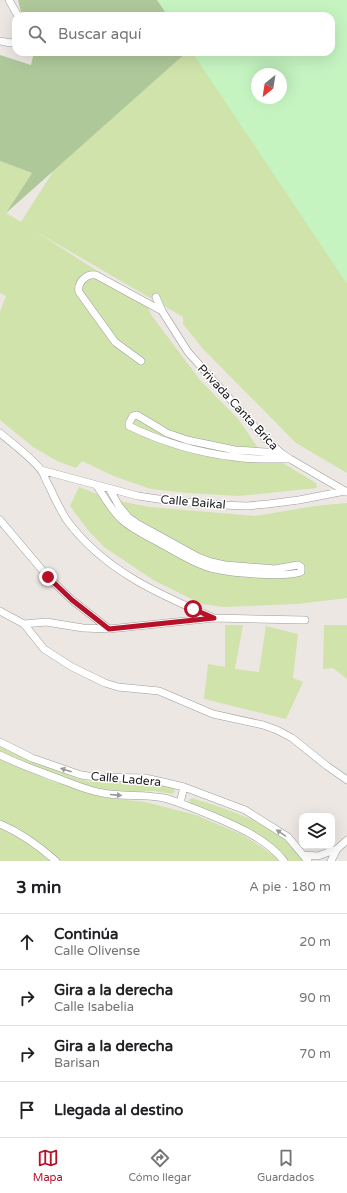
<!DOCTYPE html>
<html lang="es">
<head>
<meta charset="utf-8">
<style>
	body { margin:0; font-family:"Varela Round",sans-serif; background:#f2f2f2; color:#202124 }
	.controls { position:absolute; right:12px; bottom:12px; display:grid; overflow:hidden; border-radius:8px; box-shadow:0 4px 16px #0002 }
	.controls button { width:36px; height:36px; display:grid; place-items:center; padding:0; border:0; border-bottom:1px solid #e0e0e0; background:#fff; color:#202124; font:20px sans-serif }
	.compass { position:absolute; left:251px; top:68px; width:36px; height:36px; border-radius:50%; background:#fff; box-shadow:0 4px 16px #0002; rotate:210deg }
	.stop { position:absolute; width:12px; height:12px; margin:-9px; border:3px solid #b7112a; border-radius:50%; background:#fff }
	.stop.end { background:#b7112a; border-color:#fff; box-shadow:0 1px 4px #0008 }
	.list { margin:0; padding:0; list-style:none }
	h2 { display:flex; justify-content:space-between; align-items:center; height:52px; margin:0; padding:0 16px; font-size:17px }
	h2 small { font-size:13px; font-weight:400; color:#757577 }
	.list li { display:grid; grid-template-columns:26px 1fr auto; gap:12px; align-items:center; box-sizing:border-box; height:56px; padding:0 16px; border-top:1px solid #e0e0e0 }
	.list b { display:block; font-size:15px; white-space:nowrap }
	.list p { margin:0; font-size:13px; white-space:nowrap; color:#757577 }
	.list em { font-size:13px; font-style:normal; color:#757577 }
	.icon { flex:none; width:22px; height:22px; fill:none; stroke:currentColor; stroke-width:2; stroke-linecap:round; stroke-linejoin:round }
	.map { position:relative; flex:none; width:347px; height:861px; overflow:hidden }
	.search { position:absolute; background:#fff; box-shadow:0 4px 16px #0002; left:12px; right:12px; top:12px; height:44px; display:flex; align-items:center; gap:10px; box-sizing:border-box; padding:0 14px; border-radius:12px; color:#757577; font-size:15px }
	.sheet { height:276px; background:#fff }
	nav { display:flex; justify-content:space-around; align-items:center; box-sizing:border-box; height:56px; border-top:1px solid #e0e0e0; background:#fff; font-size:11px; color:#757577 }
	nav a { display:grid; justify-items:center; gap:2px }
	nav .on { color:#b7112a }
	.map>svg:first-child { display:block }
	.grass { fill:#cfe3ab; fill-rule:evenodd }
	.forest { fill:#afc89a }
	.park { fill:#c5f4c1; fill-rule:evenodd }
	.lines { fill:none; stroke-linecap:round; stroke-linejoin:round }
	.street-casing { stroke:#9d9d9d; stroke-width:8 }
	.street { stroke:#fff; stroke-width:7 }
	.oneway { fill:#999 }
	.route { stroke:#b7112a; stroke-width:5 }
	.labels { text-anchor:middle; dominant-baseline:central; stroke-width:3; stroke-linejoin:round; paint-order:stroke }
	.street-label { font-size:12px; fill:#1c1c1c; stroke:#fff }
</style>
</head>
<body>
<div class="map">
<svg width="347" height="861" viewBox="0 0 347 861">
	<rect width="100%" height="100%" fill="#ece7e2"/>
	<!-- grass -->
	<path class="grass" d="M 347,0 L 347,473 L 296,443 L 203,349 L 183,324 L 183,317 L 35,231 L 144,301 L 152,316 L 200,380 L 239,420 L 258,448 L 316,483 L 317,488 L 239,496 L 187,493 L 151,489 L 116,477 L 82,461 L 76,468 L 57,461 L 33,447 L 0,420 L 0,312 L 6,296 L 0,293 L 0,161 L 32,173 L 6,213 L 21,222 L 54,170 L 187,52 L 331,52 L 331,16 ZM 257,74 L 281,74 L 281,98 L 257,98 Z
		M 79,487 L 113,500 L 150,507 L 255,516 L 315,506 L 347,503 L 347,598 L 297,604 L 223,607 L 202,604 L 155,581 L 104,547 L 87,529 L 70,506 Z
		M 225,625 L 243,625 L 235,669 L 259,672 L 266,626 L 298,634 L 293,678 L 303,682 L 286,719 L 204,699 L 208,664 L 225,667 Z
		M 324,625 L 347,625 L 347,679 L 333,668 L 323,669 Z
		M 0,747 L 15,754 L 79,779 L 91,782 L 146,783 L 174,788 L 175,792 L 172,794 L 154,791 L 127,792 L 109,791 L 83,784 L 13,758 L 0,751 Z
		M 0,760 L 52,781 L 102,797 L 145,802 L 196,815 L 243,835 L 278,858 L 280,861 L 0,861 Z
		M 192,798 C 229,810 282,825 303,861 L 288,861 L 284,856 L 240,824 L 220,815 L 191,804 L 189,800 Z"/>
	<!-- forest -->
	<path class="forest" d="M 18,0 L 246,0 L 228,16 L 22,16 Z
		M 34,52 L 187,52 L 6,213 L 32,173 L 0,161 L 0,55 L 31,65 Z"/>
	<!-- park -->
	<path class="park" d="M 157,0 L 347,0 L 347,284 L 192,52 L 331,52 L 331,16 L 168,16 ZM 257,74 L 281,74 L 281,98 L 257,98 Z"/>
	<g class="lines">
		<defs>
			<path id="street" d="M 9,0 L 18,16
				M 0,41 L 10,43 L 16,41
				M 156,297 L 162,311 L 188,352 L 263,436 L 281,453 L 290,459 L 345,491
				M 141,361 L 115,342 L 79,292 C 77,282 87,273 96,275 L 162,311
				M 0,433 C 12,443 32,458 41,470 C 44,474 46,481 49,486 C 54,497 60,509 66,519 C 103,570 158,594 214,618
				M 281,453 L 235,450 L 187,440 L 167,433 L 137,415 L 133,416 L 129,423 L 129,426 C 162,442 199,453 235,457 C 253,460 272,459 290,459
				M 41,470 L 138,496 L 165,500 L 222,505 L 247,506 L 268,504 L 299,500 L 345,491 L 347,492
				M 97,486 C 105,498 112,511 122,520 C 132,529 145,535 156,541 C 173,550 189,561 207,567 C 225,573 284,578 301,572 L 301,567 L 298,565 L 275,569 L 225,565 L 211,562 L 198,557 L 138,524 L 128,517 L 119,506 L 110,490
				M 0,520 L 48,577 L 72,600 L 109,629
				M 0,611 L 24,624 L 44,649 L 72,667 L 105,683 L 118,687 L 159,691 L 213,714 L 263,725 L 277,730 L 292,738 L 327,766 L 347,780
				M 24,624 L 46,622 L 83,628 L 109,629 L 214,618 L 305,620
				M 0,742 L 32,758 L 81,775 L 96,777 L 145,778 L 163,782 L 184,787 L 245,810 L 288,837 L 308,861
				M 0,755 C 20,765 41,772 62,780 C 76,785 89,791 103,793 C 123,797 144,794 164,798 C 176,801 187,806 198,810 C 227,822 265,836 284,861
				M 180,803 L 184,787
				M 0,824 C 21,833 39,846 56,861
				M 304,855 L 318,856 L 337,849
				M 331,861 L 337,849 L 347,840"/>
		</defs>
		<!-- street casing -->
		<use href="#street" class="street-casing"/>
		<!-- street -->
		<use href="#street" class="street"/>
	</g>
	<!-- one-way arrows -->
	<defs><path id="oneway-solid" d="M-6-.8H1V-3.2L6.5 0L1 3.2V.8H-6Z"/></defs>
	<g class="oneway">
		<use href="#oneway-solid" transform="translate(66 770) rotate(-162)"/>
		<use href="#oneway-solid" transform="translate(116 795) rotate(5)"/>
		<use href="#oneway-solid" transform="translate(281 833) rotate(-146)"/>
	</g>
	<g class="lines">
		<!-- route -->
		<path class="route" d="M 48,577 L 72,600 L 109,629 L 214,618 L 193,609"/>
	</g>
	<g class="labels">
		<!-- street labels -->
		<g class="street-label">
			<text transform="translate(238 407) rotate(47)">Privada Canta Brica</text>
			<text transform="translate(193 502) rotate(5)">Calle Baikal</text>
			<text transform="translate(126 779) rotate(5)">Calle Ladera</text>
		</g>
	</g>
</svg>
<div class="controls">
<button><svg class="icon" aria-label="layers" viewBox="0 0 24 24"><path d="M12 4l9 5-9 5-9-5zM3 14l9 5 9-5"/></svg></button>
</div>
<svg class="compass" viewBox="-18 -18 36 36"><path d="M0-13l5 13h-10z" fill="#e53935"/><path d="M0 13l5-13h-10z" fill="#757577"/></svg>
<div class="stop" style="left:193px;top:609px"></div>
<div class="stop end" style="left:48px;top:577px"></div>
<div class="search"><svg class="icon" aria-label="search" viewBox="0 0 24 24"><circle cx="10" cy="10" r="6"/><path d="M15 15l6 6"/></svg>Buscar aquí</div>
</div>
<section class="sheet">
<h2>3 min<small>A pie · 180 m</small></h2>
<ul class="list">
<li><svg class="icon" aria-label="ahead" viewBox="0 0 24 24"><path d="M12 20V5M6 11l6-6 6 6"/></svg><div><b>Continúa</b><p>Calle Olivense</p></div><em>20 m</em></li>
<li><svg class="icon" aria-label="right" viewBox="0 0 24 24"><path d="M7 20v-9h11M14 6l5 5-5 5"/></svg><div><b>Gira a la derecha</b><p>Calle Isabelia</p></div><em>90 m</em></li>
<li><svg class="icon" aria-label="right" viewBox="0 0 24 24"><path d="M7 20v-9h11M14 6l5 5-5 5"/></svg><div><b>Gira a la derecha</b><p>Barisan</p></div><em>70 m</em></li>
<li><svg class="icon" aria-label="arrive" viewBox="0 0 24 24"><path d="M6 21V4h12l-3 4 3 4H6"/></svg><div><b>Llegada al destino</b></div></li>
</ul>
</section>
<nav>
<a class="on"><svg class="icon" aria-label="map" viewBox="0 0 24 24"><path d="M3 6l6-2 6 2 6-2v14l-6 2-6-2-6 2zM9 4v14M15 6v14"/></svg>Mapa</a>
<a><svg class="icon" aria-label="directions" viewBox="0 0 24 24"><path d="M12 3l9 9-9 9-9-9zM9 14v-3h6M13 9l2 2-2 2"/></svg>Cómo llegar</a>
<a><svg class="icon" aria-label="saved" viewBox="0 0 24 24"><path d="M7 4h10v16l-5-4-5 4z"/></svg>Guardados</a>
</nav>
</body>
</html>
